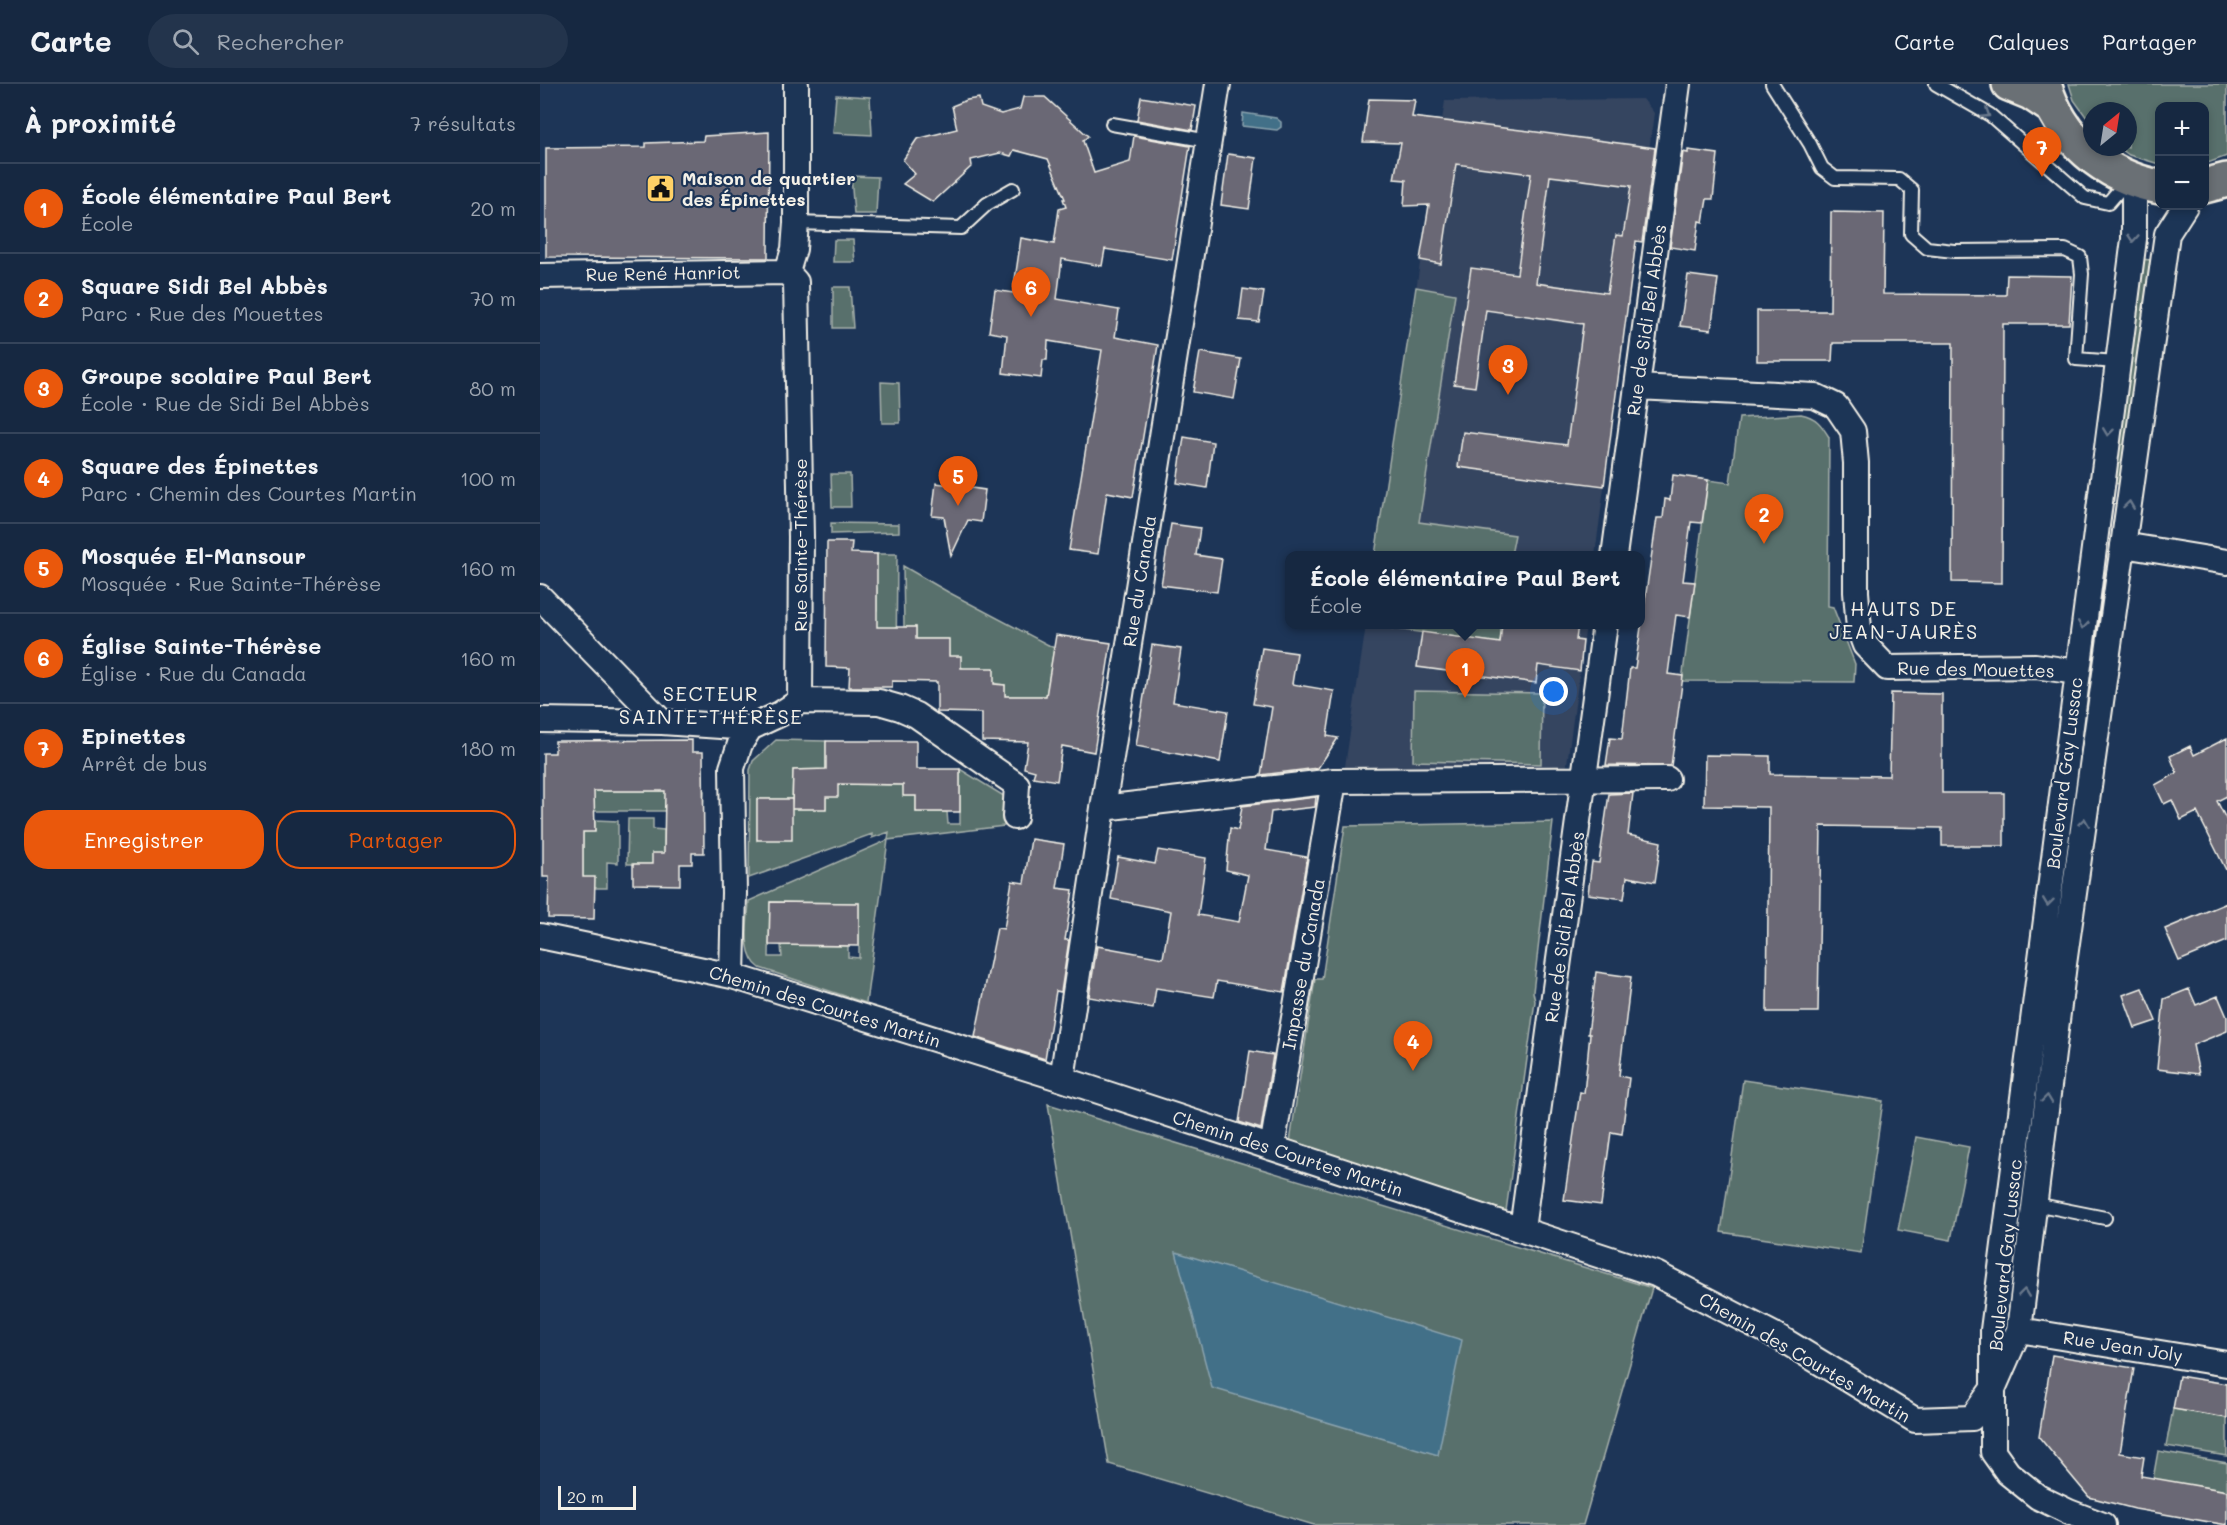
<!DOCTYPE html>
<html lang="fr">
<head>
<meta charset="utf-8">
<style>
	body { margin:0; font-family:Mali,sans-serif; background:#23344c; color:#f1f3f6 }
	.controls { position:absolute; right:18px; top:18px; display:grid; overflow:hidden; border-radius:12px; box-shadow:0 3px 9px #0003 }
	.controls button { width:54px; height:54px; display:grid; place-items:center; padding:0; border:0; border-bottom:2px solid #35445a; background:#162841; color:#f1f3f6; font:30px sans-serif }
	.compass { position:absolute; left:1543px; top:18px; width:54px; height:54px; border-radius:50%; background:#162841; box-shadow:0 3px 9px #0003; rotate:30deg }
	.scale { position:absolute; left:18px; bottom:15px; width:78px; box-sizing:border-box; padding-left:6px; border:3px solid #f4f1e8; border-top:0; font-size:16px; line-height:21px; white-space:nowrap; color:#f4f1e8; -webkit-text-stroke:4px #1d3557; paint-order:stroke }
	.you { position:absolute; left:1014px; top:608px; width:21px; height:21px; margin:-15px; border:4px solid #fff; border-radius:50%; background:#1a73e8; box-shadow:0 0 0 9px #1a73e833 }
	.badge { display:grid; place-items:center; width:39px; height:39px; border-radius:50%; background:#ea580c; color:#fff; font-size:20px; font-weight:700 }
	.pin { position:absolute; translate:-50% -50px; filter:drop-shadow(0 2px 3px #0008) }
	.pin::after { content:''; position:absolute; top:32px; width:21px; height:18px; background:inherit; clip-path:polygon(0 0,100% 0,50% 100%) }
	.popup { position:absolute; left:745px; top:467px; width:360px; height:78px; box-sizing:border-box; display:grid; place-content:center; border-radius:12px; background:#162841; filter:drop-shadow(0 2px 4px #0005); font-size:20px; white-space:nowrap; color:#9ea6b1 }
	.popup b { font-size:22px; color:#f1f3f6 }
	.popup::after { content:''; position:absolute; left:50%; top:100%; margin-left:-12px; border:12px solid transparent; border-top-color:#162841 }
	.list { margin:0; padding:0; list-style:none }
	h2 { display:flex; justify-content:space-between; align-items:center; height:78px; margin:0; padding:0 24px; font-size:26px }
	h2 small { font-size:20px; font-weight:400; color:#9ea6b1 }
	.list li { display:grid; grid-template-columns:39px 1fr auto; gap:18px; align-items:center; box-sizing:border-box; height:90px; padding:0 24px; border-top:2px solid #35445a }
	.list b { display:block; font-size:22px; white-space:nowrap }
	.list p { margin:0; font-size:20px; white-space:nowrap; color:#9ea6b1 }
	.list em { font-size:20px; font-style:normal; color:#9ea6b1 }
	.actions { display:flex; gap:12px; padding:18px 24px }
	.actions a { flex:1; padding:14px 0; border:2px solid #ea580c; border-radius:24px; text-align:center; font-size:21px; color:#ea580c }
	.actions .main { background:#ea580c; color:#fff }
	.icon { flex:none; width:33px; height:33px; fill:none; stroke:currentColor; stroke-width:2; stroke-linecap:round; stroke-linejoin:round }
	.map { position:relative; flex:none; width:1687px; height:1441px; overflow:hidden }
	header { display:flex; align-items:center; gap:36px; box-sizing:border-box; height:84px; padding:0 30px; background:#162841; border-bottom:2px solid #35445a }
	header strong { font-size:28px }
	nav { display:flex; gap:33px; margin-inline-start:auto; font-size:21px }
	.search { width:420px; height:54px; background:#23344c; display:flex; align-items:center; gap:15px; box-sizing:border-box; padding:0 21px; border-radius:33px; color:#9ea6b1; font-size:22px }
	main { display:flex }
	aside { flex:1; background:#162841 }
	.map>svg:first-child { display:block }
	.built { fill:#344460 }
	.green { fill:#59706c; stroke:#a6b0aa; stroke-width:1.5; fill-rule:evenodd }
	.water { fill:#436f88; stroke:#8aa3ae; stroke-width:1.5 }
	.building { fill:#6b6874; stroke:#f4f1e8; stroke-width:1.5; fill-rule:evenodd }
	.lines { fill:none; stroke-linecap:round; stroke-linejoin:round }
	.lane-casing { stroke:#f4f1e8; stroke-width:16 }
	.street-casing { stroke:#f4f1e8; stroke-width:28 }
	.primary-casing { stroke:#f4f1e8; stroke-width:38 }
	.lane { stroke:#1d3557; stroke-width:12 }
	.street { stroke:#1d3557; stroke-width:24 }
	.primary { stroke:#6b6f75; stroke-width:33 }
	.oneway { stroke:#68778a }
	.labels { text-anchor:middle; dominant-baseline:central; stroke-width:4.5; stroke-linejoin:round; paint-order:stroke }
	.poi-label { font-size:18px; font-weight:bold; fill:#f4f1e8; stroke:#1d3557; text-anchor:start }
	.street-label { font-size:18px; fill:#f4f1e8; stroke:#1d3557 }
	.neighbourhood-label { font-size:20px; letter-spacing:1.5px; fill:#f4f1e8; stroke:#1d3557 }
</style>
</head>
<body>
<header>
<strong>Carte</strong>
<div class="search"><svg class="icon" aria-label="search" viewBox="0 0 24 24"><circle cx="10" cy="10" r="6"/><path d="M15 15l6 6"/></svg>Rechercher</div>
<nav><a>Carte</a><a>Calques</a><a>Partager</a></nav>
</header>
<main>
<aside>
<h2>À proximité<small>7 résultats</small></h2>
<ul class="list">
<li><span class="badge">1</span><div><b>École élémentaire Paul Bert</b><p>École</p></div><em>20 m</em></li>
<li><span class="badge">2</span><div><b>Square Sidi Bel Abbès</b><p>Parc · Rue des Mouettes</p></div><em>70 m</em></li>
<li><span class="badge">3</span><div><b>Groupe scolaire Paul Bert</b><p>École · Rue de Sidi Bel Abbès</p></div><em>80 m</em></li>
<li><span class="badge">4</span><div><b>Square des Épinettes</b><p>Parc · Chemin des Courtes Martin</p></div><em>100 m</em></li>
<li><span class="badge">5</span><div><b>Mosquée El-Mansour</b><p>Mosquée · Rue Sainte-Thérèse</p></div><em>160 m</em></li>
<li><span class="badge">6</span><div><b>Église Sainte-Thérèse</b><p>Église · Rue du Canada</p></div><em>160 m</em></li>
<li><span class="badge">7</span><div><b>Epinettes</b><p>Arrêt de bus</p></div><em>180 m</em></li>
</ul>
<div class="actions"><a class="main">Enregistrer</a><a>Partager</a></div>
</aside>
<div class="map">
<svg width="1687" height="1441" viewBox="0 0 1687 1441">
	<rect width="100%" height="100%" fill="#1d3557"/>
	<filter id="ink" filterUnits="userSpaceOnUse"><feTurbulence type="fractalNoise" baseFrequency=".0167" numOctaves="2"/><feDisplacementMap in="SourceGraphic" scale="12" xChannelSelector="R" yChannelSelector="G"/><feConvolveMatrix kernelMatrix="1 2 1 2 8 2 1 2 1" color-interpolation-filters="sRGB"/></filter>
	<g filter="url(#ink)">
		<!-- built -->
		<path class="built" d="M 1103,15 L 1114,29 L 1055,471 L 835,472 L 905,17 Z
			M 826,541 L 1046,541 L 1026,687 L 804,689 Z"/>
		<!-- green -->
		<path class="green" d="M 1529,0 L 1687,0 L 1687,72 L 1665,80 L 1664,22 L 1620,22 L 1619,80 L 1589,71 L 1578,63 L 1588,63 L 1588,27 L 1552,27 L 1552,41 L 1534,16 Z
			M 296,11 L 330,13 L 332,51 L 293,49 Z
			M 311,92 L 338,93 L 336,130 L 314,130 Z
			M 294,156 L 313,156 L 315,178 L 293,178 Z
			M 1601,175 L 1610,176 L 1582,400 L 1569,399 Z
			M 293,203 L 310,203 L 313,244 L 293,244 Z
			M 876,203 L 915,210 L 879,438 L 975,451 L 971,471 L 835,471 Z
			M 341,298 L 359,299 L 360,339 L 342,339 Z
			M 1261,330 C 1276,333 1281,340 1289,353 L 1288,522 L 1293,523 L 1315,580 L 1314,598 L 1142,597 L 1168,396 L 1190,399 L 1199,334 Z
			M 291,390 L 310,390 L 311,423 L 292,423 Z
			M 291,439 L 359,440 L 359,448 L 291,450 Z
			M 337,470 L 357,470 L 356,584 L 325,526 L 337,526 L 337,504 L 326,482 L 337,481 Z
			M 363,482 L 408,508 L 514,564 L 506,612 L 465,612 L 465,601 C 444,599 424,587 409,572 L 408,555 L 376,555 L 376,543 L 364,543 Z
			M 826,541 L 962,541 L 960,559 Z
			M 874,607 L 1002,609 L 1001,680 L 873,677 Z
			M 236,656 L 286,657 L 286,686 L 253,686 L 252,715 L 217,715 L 217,756 L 252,725 L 286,724 L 286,713 L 298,700 L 363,701 L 364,712 L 376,712 L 376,728 L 407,728 L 408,740 L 420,740 L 420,685 L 467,714 L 464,742 L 348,756 L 326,919 L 220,884 C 201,871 208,837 209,817 L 348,756 L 349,748 L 332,754 L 332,750 L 209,794 L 210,686 L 213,677 ZM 230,818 L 319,819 L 319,874 L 308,873 L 308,862 L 241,861 L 242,873 L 229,873 Z
			M 49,707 L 164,707 L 163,727 L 27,727 Z
			M 88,735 L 113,735 L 113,745 L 124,746 L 124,769 L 112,780 L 87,780 Z
			M 55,736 L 78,737 L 78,779 L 67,778 L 67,804 L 55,804 L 43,793 L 43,748 L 55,747 Z
			M 1013,738 L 993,908 L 995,917 L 966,1127 L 750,1058 L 775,895 L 782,895 L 805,742 Z
			M 1203,996 L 1343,1017 L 1321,1169 L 1181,1148 Z
			M 508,1020 L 1112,1204 L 1043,1441 L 774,1441 L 569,1380 Z
			M 1376,1053 L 1429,1063 L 1411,1156 L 1358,1146 Z
			M 1633,1325 L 1687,1334 L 1687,1372 L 1626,1362 Z
			M 1618,1367 L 1687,1379 L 1687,1407 L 1613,1395 Z"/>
		<!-- water -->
		<path class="water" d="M 703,29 L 736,34 L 741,38 L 741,43 L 737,46 L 702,42 Z
			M 636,1168 L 922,1256 L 898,1371 L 672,1304 Z"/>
		<!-- building -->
		<path class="building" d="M 483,13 L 505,13 L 548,52 L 543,57 L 554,89 L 590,78 L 594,52 L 650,62 L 632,176 L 565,165 L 562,182 L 522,175 L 517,215 L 579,226 L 575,253 L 618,261 L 593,413 L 567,408 L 558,470 L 529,466 L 562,266 L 508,257 L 507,276 L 503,276 L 501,294 L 463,289 L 467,251 L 449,248 L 455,206 L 473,209 L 481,154 L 514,160 L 519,125 L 526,123 L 523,115 L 525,115 L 508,75 L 474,66 L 471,72 L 460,69 L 431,76 L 432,82 L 393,118 L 363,100 L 375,90 L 363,76 L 377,55 L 417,45 L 412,22 L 427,16 L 439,14 L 441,23 L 461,30 L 480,25 Z
			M 601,13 L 656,22 L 652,46 L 597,36 Z
			M 829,15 L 875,16 L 872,33 L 989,47 L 1115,64 L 1102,158 L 1096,157 L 1064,402 L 918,383 L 923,348 L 1027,361 L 1043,240 L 946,226 L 935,303 L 914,300 L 931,184 L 977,190 L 991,90 L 916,80 L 901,180 L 880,176 L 889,121 L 864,122 L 866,96 L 854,95 L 861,59 L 823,58 ZM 1010,92 L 1091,102 L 1083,152 L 1076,151 L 1067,209 L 996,199 Z
			M 229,48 L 228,174 L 6,173 L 6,64 L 106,63 L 106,59 L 163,57 L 164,52 Z
			M 1148,66 L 1178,70 L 1173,115 L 1167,115 L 1163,138 L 1159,137 L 1155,167 L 1130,163 L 1143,68 L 1148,69 Z
			M 688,70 L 716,74 L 709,125 L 681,121 Z
			M 1291,128 L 1344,129 L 1343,210 L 1466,211 L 1467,191 L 1532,192 L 1529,240 L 1463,240 L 1462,499 L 1412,498 L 1413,259 L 1293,259 L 1292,277 L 1217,277 L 1217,227 L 1290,227 Z
			M 1148,191 L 1178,195 L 1171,246 L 1140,242 Z
			M 703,205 L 724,208 L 719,238 L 699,236 Z
			M 660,268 L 701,275 L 694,315 L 653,308 Z
			M 644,353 L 673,358 L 667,404 L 637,399 Z
			M 1133,391 L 1168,396 L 1162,439 L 1151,438 L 1143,497 L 1155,498 L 1150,533 L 1136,531 L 1128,590 L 1143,592 L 1131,682 L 1066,681 L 1070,654 L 1082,655 L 1090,584 L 1095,584 L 1117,434 L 1123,434 L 1125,415 L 1130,416 Z
			M 396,399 L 445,406 L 441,438 L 428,436 L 411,472 L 404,433 L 392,432 Z
			M 631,440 L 660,444 L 656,471 L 682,475 L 677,508 L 621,501 Z
			M 287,458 L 312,458 L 311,469 L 337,470 L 337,543 L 376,543 L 376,555 L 409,555 L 409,572 L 421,572 L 421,584 L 454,584 L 454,600 L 465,601 L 465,612 L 506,612 L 516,551 L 571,559 L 554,668 L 522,662 L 517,697 L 493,693 L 495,687 L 484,684 L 488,658 L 442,657 L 442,629 L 397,628 L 397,598 L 352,597 L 352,603 L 309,603 L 310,584 L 286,583 Z
			M 962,540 L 1038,540 L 1036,556 L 1043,557 L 1040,587 L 998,581 L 996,599 L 877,583 L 882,548 L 960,559 Z
			M 612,561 L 641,565 L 633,618 L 688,627 L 680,678 L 596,662 Z
			M 722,564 L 757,569 L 752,600 L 794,607 L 787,652 L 798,654 L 778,684 L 721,691 L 732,623 L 713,620 Z
			M 1351,609 L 1402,610 L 1402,709 L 1464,709 L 1464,762 L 1402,762 L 1402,744 L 1281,742 L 1278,928 L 1227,928 L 1229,723 L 1164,722 L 1165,671 L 1230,672 L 1230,690 L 1349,692 Z
			M 1687,654 L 1687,712 L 1677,717 L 1687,737 L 1687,788 L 1657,728 L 1641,736 L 1632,716 L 1624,720 L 1615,701 L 1637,689 L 1630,672 L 1650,662 L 1654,671 Z
			M 152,656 L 152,668 L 163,668 L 164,769 L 152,769 L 152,780 L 140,780 L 140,801 L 93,800 L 93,780 L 112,780 L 112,769 L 124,769 L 125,707 L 54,707 L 55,748 L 43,748 L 43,793 L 55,793 L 54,835 L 8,834 L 9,793 L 3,793 L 3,669 L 15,669 L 15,657 Z
			M 286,657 L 376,657 L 376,685 L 420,685 L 420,728 L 376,728 L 376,712 L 363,712 L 363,701 L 298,700 L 298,713 L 286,713 L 286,725 L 252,725 L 253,686 L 286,685 Z
			M 1093,709 L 1088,751 L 1121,758 L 1115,798 L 1087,793 L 1084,815 L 1048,810 L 1052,778 L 1059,779 L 1069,710 Z
			M 776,713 L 775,723 L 731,728 L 726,766 L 767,773 L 744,908 L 677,897 L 674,913 L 616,904 L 613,924 L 549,913 L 557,862 L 623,874 L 631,827 L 571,815 L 578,773 L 615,780 L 618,766 L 666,774 L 658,831 L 699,838 L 708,791 L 686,786 L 690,744 L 698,746 L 702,722 Z
			M 217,715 L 252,715 L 252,756 L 217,756 Z
			M 491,755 L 524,760 L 517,804 L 533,806 L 525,856 L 529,856 L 521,908 L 516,907 L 505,975 L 435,953 L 457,844 L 464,845 L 472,797 L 484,799 Z
			M 230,818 L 319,819 L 319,862 L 229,861 Z
			M 1687,819 L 1687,857 L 1639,877 L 1625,845 Z
			M 1056,888 L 1091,893 L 1079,992 L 1089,994 L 1082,1050 L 1071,1048 L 1061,1121 L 1024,1116 L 1040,1008 L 1044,1009 L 1050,950 L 1048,950 Z
			M 1602,904 L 1616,937 L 1595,944 L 1583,911 Z
			M 1649,905 L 1656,921 L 1678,912 L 1687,933 L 1687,947 L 1653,961 L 1659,990 L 1617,985 L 1624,915 Z
			M 710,967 L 733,971 L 721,1045 L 699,1038 Z
			M 1512,1271 L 1594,1284 L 1580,1369 L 1604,1373 L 1601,1392 L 1687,1407 L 1687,1441 L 1595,1425 L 1549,1413 L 1499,1353 Z
			M 1639,1292 L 1687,1300 L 1687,1334 L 1633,1325 Z"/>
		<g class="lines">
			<defs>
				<path id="lane" d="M 1232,0 L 1270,60 L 1282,84 L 1295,94 L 1359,95 L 1372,106 L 1371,150 L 1387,164 L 1414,167 L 1525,166 L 1540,173 L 1542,190 L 1536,275 L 1577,278
					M 1396,0 L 1450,31 L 1545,114 L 1568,119 L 1588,96
					M 572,40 L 669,57
					M 256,139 L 421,144 L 447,120 L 473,105
					M 1495,1120 L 1565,1134"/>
				<path id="street" d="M 0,192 L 247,188
					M 1097,303 L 1275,312 L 1296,322 L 1313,347 L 1316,379 L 1316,508 L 1319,545 L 1325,561 L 1347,584 L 1495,582 L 1537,588
					M 1583,461 L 1687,478
					M 1074,472 L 1138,0
					M 0,513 L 122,638
					M 260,617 L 339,618 L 360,624 L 376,631 L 477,701 L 475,733
					M 0,636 L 122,638 L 210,644
					M 563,724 L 794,697 L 1127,695
					M 0,852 L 192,892 L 522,995 L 1116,1190 L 1240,1254 L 1375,1336 L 1432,1334 L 1454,1303 L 1479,1246 L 1524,880 L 1627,150 L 1645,122
					M 192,892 L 194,809 L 192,684 L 200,660 L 210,644 L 240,630 L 260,617 L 261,453 L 256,198 L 247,188 L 254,165 L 256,139 L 256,0
					M 522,995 L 563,724 L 678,0
					M 732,1064 L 794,697
					M 982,1145 L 1065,540
					M 1479,1246 L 1687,1280
					M 1563,1441 L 1529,1428 L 1498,1413 L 1468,1389 L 1453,1368 L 1453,1246 L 1594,155 L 1594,96"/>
				<path id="primary" d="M 1469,0 L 1491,9 L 1512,23
					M 1504,0 C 1520,54 1564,93 1620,103
					M 1664,102 L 1687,96"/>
			</defs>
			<!-- lane casing -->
			<use href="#lane" class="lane-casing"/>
			<!-- street casing -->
			<use href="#street" class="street-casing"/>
			<!-- primary casing -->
			<use href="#primary" class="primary-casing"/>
			<!-- lane -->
			<use href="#lane" class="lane"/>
			<!-- street -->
			<use href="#street" class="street"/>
			<!-- primary -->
			<use href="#primary" class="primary"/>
		</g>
		<!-- one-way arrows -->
		<defs><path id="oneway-chevron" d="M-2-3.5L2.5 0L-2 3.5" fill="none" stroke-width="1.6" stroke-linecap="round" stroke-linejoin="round" transform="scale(1.5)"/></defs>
		<g class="oneway">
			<use href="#oneway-chevron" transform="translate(1446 30) rotate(33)"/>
			<use href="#oneway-chevron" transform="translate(1593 154) rotate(94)"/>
			<use href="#oneway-chevron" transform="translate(1568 348) rotate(97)"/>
			<use href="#oneway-chevron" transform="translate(1589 421) rotate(-82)"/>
			<use href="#oneway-chevron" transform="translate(1543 541) rotate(97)"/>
			<use href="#oneway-chevron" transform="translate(1544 738) rotate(-82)"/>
			<use href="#oneway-chevron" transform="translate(1508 818) rotate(97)"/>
			<use href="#oneway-chevron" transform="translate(1507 1015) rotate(-83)"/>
			<use href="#oneway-chevron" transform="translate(1484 1209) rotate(-83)"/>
		</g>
	</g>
	<!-- icons -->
	<defs>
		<symbol id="civic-square" viewBox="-11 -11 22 22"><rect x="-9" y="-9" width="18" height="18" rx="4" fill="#ffd166" stroke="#1d3557"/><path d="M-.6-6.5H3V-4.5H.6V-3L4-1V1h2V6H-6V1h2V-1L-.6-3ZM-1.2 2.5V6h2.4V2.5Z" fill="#111"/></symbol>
	</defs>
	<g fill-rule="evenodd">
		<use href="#civic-square" x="104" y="88" width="33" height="33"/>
	</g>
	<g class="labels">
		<!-- poi labels -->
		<g class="poi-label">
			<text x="142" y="94">Maison de quartier<tspan x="142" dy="21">des Épinettes</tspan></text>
		</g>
		<!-- street labels -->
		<g class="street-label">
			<text transform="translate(123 189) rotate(-1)">Rue René Hanriot</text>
			<text transform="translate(1106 236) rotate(-82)">Rue de Sidi Bel Abbès</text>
			<text transform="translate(260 461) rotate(-90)">Rue Sainte-Thérèse</text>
			<text transform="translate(599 497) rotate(-81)">Rue du Canada</text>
			<text transform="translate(1436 585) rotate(1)">Rue des Mouettes</text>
			<text transform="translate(1524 689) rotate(-83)">Boulevard Gay Lussac</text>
			<text transform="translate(1024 843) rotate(-82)">Rue de Sidi Bel Abbès</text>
			<text transform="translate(763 880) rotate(-80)">Impasse du Canada</text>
			<text transform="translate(285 922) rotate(17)">Chemin des Courtes Martin</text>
			<text transform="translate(748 1069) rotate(18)">Chemin des Courtes Martin</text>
			<text transform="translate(1465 1171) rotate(-84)">Boulevard Gay Lussac</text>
			<text transform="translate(1583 1262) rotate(9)">Rue Jean Joly</text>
			<text transform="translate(1265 1273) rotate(30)">Chemin des Courtes Martin</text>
		</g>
		<!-- neighbourhood labels -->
		<g class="neighbourhood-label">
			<text x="1364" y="524">HAUTS DE<tspan x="1364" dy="23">JEAN-JAURÈS</tspan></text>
			<text x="171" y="609">SECTEUR<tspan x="171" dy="23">SAINTE-THÉRÈSE</tspan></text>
		</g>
	</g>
</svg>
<div class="controls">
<button>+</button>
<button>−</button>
</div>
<svg class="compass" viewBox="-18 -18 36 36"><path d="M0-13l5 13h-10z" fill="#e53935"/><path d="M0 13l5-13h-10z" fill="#9ea6b1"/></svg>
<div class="scale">20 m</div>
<div class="you"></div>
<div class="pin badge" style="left:925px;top:614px">1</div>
<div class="popup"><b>École élémentaire Paul Bert</b>École</div>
<div class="pin badge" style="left:1224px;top:460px">2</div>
<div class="pin badge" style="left:968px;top:311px">3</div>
<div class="pin badge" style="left:873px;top:987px">4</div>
<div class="pin badge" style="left:418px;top:422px">5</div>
<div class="pin badge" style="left:491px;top:233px">6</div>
<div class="pin badge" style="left:1502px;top:93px">7</div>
</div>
</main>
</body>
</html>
